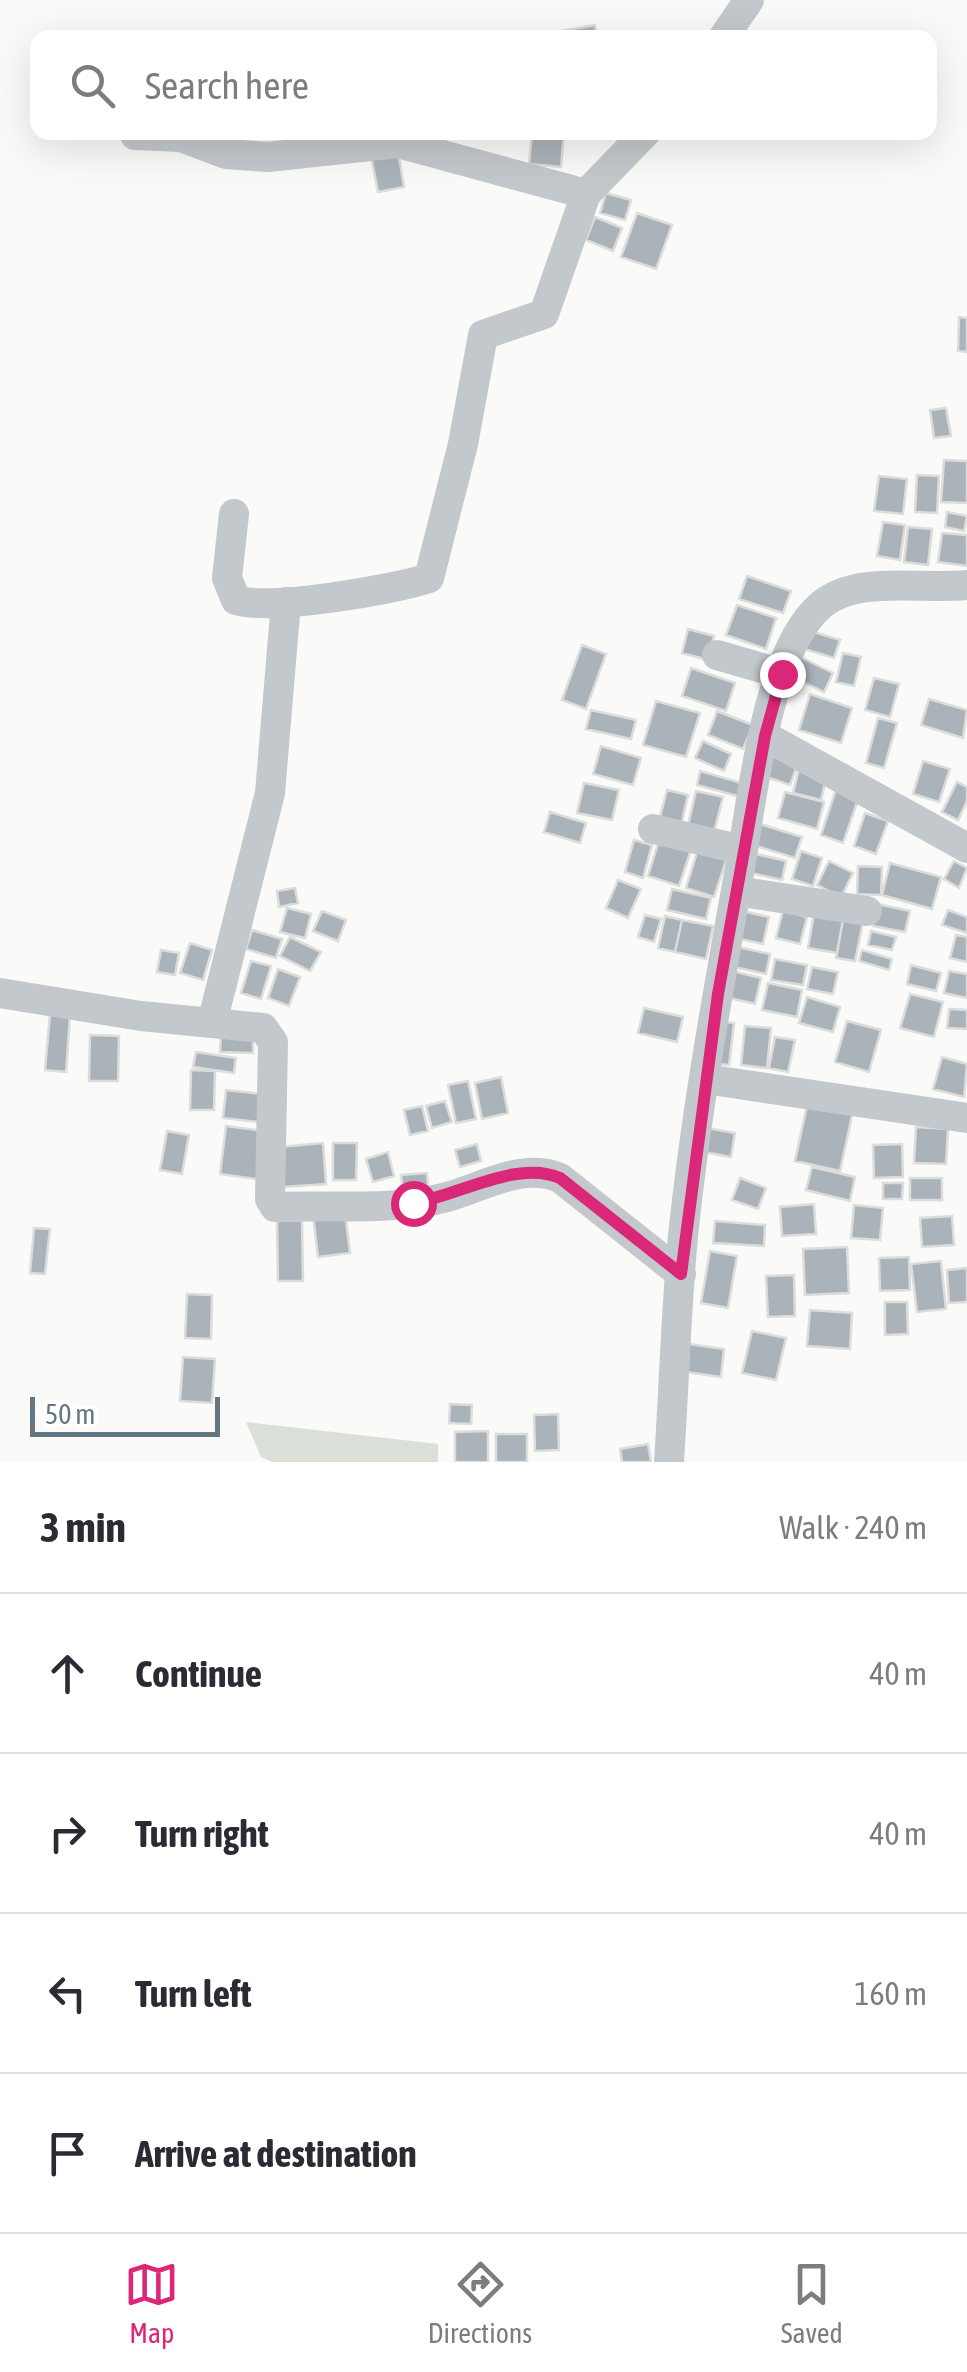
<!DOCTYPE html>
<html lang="en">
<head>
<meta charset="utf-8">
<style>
	body { margin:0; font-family:"Asap Condensed",sans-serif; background:#f2f2f3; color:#2b2b33 }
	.scale { position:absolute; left:30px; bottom:25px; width:190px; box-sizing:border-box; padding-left:10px; border:5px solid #657683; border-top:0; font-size:28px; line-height:35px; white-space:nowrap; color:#657683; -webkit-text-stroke:8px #fff; paint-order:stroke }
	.stop { position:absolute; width:30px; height:30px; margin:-22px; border:8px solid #db2777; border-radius:50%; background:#fff }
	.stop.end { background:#db2777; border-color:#fff; box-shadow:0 2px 10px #0008 }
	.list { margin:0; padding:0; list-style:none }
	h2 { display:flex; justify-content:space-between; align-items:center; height:130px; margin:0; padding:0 40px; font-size:42px }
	h2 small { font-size:32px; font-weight:400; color:#7c7c81 }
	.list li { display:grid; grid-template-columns:65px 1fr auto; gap:30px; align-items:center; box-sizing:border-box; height:160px; padding:0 40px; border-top:2px solid #e1e1e2 }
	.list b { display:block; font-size:38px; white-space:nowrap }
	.list em { font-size:32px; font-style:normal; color:#7c7c81 }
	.icon { flex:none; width:55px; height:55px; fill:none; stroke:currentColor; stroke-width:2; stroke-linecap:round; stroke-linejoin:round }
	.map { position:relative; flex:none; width:967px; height:1462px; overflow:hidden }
	.search { position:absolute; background:#fff; box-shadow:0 10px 40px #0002; left:30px; right:30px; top:30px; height:110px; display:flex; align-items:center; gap:25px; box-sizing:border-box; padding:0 35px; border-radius:20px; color:#7c7c81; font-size:38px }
	.sheet { height:770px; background:#fff }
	nav { display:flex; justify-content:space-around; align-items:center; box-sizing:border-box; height:140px; border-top:2px solid #e1e1e2; background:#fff; font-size:28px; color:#7c7c81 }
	nav a { display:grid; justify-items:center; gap:5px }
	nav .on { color:#db2777 }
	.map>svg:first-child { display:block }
	.green { fill:#dadfd7 }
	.building { fill:#aab3b9; stroke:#dcdcda; stroke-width:2.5 }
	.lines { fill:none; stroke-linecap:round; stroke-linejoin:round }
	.minor { stroke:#c3c8cc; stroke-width:30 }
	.route { stroke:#db2777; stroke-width:12 }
</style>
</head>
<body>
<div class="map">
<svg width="967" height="1462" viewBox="0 0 967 1462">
	<rect width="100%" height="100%" fill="#fafaf8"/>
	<!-- green -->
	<path class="green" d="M 246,1422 L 438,1444 L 438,1462 L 272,1462 L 261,1457 Z"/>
	<!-- building -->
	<path class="building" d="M 595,25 L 597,38 L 557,38 L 556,32 Z
		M 532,132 L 564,132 L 561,167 L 529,164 Z
		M 398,151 L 404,187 L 378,192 L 371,156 Z
		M 606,193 L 631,200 L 625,220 L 600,213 Z
		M 637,213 L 672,225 L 656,269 L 621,257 Z
		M 595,217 L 622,228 L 613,251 L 586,240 Z
		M 959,317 L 967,318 L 967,352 L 958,351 Z
		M 946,408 L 951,436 L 934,438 L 930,410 Z
		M 944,460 L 967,461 L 967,503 L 941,502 Z
		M 917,475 L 939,476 L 937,513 L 915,512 Z
		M 879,476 L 907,479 L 903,514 L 874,511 Z
		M 947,512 L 967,516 L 964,531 L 945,527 Z
		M 883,522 L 905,525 L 900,560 L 877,556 Z
		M 908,527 L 932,529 L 928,565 L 904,562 Z
		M 942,533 L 967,535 L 967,566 L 938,562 Z
		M 747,576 L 791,591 L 783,613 L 739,599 Z
		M 737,605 L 776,618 L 766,649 L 726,635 Z
		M 688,629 L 714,636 L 708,660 L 682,653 Z
		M 807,630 L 840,640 L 834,658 L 801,648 Z
		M 582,645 L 606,654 L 586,709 L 562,700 Z
		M 843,653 L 861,657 L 854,686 L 836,682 Z
		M 796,655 L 833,673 L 824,692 L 787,674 Z
		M 691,668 L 735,683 L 726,711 L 682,696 Z
		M 874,678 L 899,684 L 890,717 L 865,710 Z
		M 810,694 L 852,708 L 841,743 L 799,730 Z
		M 929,699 L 967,710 L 963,738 L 921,725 Z
		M 656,701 L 700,713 L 686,757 L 643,745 Z
		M 591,710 L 636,720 L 631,739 L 586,729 Z
		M 717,711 L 753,725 L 743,749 L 708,735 Z
		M 878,718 L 897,723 L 884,768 L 866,763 Z
		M 703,741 L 731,754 L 724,771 L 695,758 Z
		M 601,746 L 641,758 L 633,785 L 593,774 Z
		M 770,750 L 799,761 L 790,785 L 761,775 Z
		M 923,761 L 950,769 L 939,802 L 913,794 Z
		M 799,769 L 827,775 L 821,800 L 793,793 Z
		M 700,771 L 745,784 L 741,797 L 697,785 Z
		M 957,782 L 967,787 L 967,801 L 958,820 L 942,812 Z
		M 584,783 L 619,790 L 612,820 L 577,813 Z
		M 837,786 L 860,794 L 843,843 L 821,835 Z
		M 667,790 L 688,795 L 681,826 L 659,821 Z
		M 696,791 L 723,797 L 712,840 L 686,834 Z
		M 785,792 L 824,802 L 817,829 L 778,818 Z
		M 550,812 L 586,823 L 580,843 L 544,832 Z
		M 865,813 L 888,821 L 876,854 L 854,846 Z
		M 760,824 L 802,837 L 795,858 L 753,845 Z
		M 661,834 L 693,844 L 679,886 L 648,876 Z
		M 634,840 L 652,845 L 643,878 L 625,872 Z
		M 699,846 L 728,855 L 714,897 L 686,888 Z
		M 801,851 L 822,858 L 813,886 L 792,879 Z
		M 756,854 L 786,861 L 782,880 L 751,873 Z
		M 829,861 L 853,873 L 841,897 L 817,885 Z
		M 954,861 L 967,868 L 959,888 L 944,879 Z
		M 890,863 L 941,877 L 932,909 L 882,895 Z
		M 858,866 L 882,867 L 881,895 L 857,894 Z
		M 618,880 L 641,889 L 628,918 L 606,908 Z
		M 295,888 L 298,903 L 279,907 L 277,891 Z
		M 672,889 L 711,898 L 706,919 L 667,910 Z
		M 877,904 L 910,911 L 905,932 L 873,926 Z
		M 287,908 L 311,914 L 305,938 L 280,932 Z
		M 815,908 L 844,914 L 837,953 L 808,948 Z
		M 783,910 L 807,917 L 800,944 L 776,938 Z
		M 948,910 L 967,917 L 967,933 L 942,925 Z
		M 322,911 L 346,920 L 338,941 L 313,931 Z
		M 742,911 L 769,917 L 763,944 L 736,938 Z
		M 844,914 L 864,917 L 855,961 L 836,958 Z
		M 645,915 L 661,919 L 654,942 L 638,937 Z
		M 665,916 L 682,920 L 675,952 L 658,948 Z
		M 682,920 L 713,926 L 706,959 L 675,952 Z
		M 252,930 L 282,939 L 276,958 L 246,949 Z
		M 871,931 L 896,937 L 892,950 L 868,945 Z
		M 956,935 L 967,937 L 967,962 L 950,958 Z
		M 290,937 L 321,952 L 310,971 L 280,956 Z
		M 190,943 L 212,950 L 203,980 L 180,973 Z
		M 729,945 L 770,954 L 766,974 L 725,965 Z
		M 161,950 L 179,953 L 175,975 L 157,972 Z
		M 862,950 L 892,959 L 889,970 L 859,961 Z
		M 775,959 L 807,965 L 803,985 L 771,980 Z
		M 251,961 L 271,966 L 261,999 L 241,993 Z
		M 911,965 L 941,973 L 936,991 L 907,984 Z
		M 812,967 L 838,972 L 833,994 L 807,989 Z
		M 278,969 L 300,977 L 289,1006 L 268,998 Z
		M 732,971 L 761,978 L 755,1004 L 726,997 Z
		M 949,971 L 967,974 L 967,998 L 944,993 Z
		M 768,983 L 802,990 L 797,1017 L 762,1010 Z
		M 910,994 L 943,1002 L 934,1037 L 900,1028 Z
		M 807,997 L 840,1007 L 833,1032 L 799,1023 Z
		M 644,1008 L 683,1017 L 677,1042 L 638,1033 Z
		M 949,1009 L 967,1010 L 967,1029 L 947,1028 Z
		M 50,1015 L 70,1016 L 66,1072 L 45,1070 Z
		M 714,1021 L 734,1023 L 729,1065 L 709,1063 Z
		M 847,1021 L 881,1030 L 869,1072 L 835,1062 Z
		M 745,1026 L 771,1028 L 767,1068 L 741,1065 Z
		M 221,1032 L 253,1033 L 253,1053 L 220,1052 Z
		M 90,1035 L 119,1036 L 118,1081 L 89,1081 Z
		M 775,1037 L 795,1040 L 788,1072 L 769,1068 Z
		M 196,1052 L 236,1058 L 234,1073 L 193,1067 Z
		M 942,1057 L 967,1064 L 964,1097 L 933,1089 Z
		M 191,1070 L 215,1071 L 214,1110 L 190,1110 Z
		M 501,1077 L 508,1113 L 482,1119 L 475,1083 Z
		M 468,1081 L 476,1119 L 456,1123 L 448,1085 Z
		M 226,1090 L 262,1094 L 259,1122 L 223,1118 Z
		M 445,1101 L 452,1122 L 432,1128 L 426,1106 Z
		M 808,1101 L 853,1111 L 840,1171 L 795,1161 Z
		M 422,1106 L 428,1131 L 410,1135 L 404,1110 Z
		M 226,1126 L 270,1132 L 263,1180 L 220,1174 Z
		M 916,1127 L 948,1129 L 946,1164 L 914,1163 Z
		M 707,1128 L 735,1133 L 731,1157 L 704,1152 Z
		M 167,1131 L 189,1135 L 182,1174 L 160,1170 Z
		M 323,1143 L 326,1184 L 282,1187 L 279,1147 Z
		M 333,1143 L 357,1143 L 356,1180 L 333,1180 Z
		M 477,1144 L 481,1161 L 460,1167 L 455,1150 Z
		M 902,1144 L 903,1177 L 874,1178 L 873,1145 Z
		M 388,1152 L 394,1176 L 373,1182 L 366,1159 Z
		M 812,1167 L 855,1177 L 850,1201 L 806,1190 Z
		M 427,1173 L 429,1197 L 404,1199 L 401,1175 Z
		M 740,1178 L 766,1188 L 758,1209 L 732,1200 Z
		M 910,1178 L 942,1178 L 942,1200 L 910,1200 Z
		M 883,1183 L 903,1183 L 902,1199 L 883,1199 Z
		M 814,1204 L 816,1234 L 782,1236 L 780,1207 Z
		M 854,1205 L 883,1208 L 880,1240 L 851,1238 Z
		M 345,1212 L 350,1253 L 318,1257 L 313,1215 Z
		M 952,1216 L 954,1245 L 922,1247 L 920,1218 Z
		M 302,1220 L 303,1281 L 278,1281 L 277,1221 Z
		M 715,1221 L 765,1225 L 764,1246 L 713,1243 Z
		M 34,1228 L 50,1229 L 45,1274 L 30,1273 Z
		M 847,1247 L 849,1293 L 805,1295 L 803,1249 Z
		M 710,1251 L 737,1256 L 728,1308 L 701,1303 Z
		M 909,1257 L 910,1290 L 880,1291 L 879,1258 Z
		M 941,1261 L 946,1309 L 917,1312 L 911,1264 Z
		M 967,1268 L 967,1302 L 949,1303 L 947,1270 Z
		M 794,1275 L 795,1316 L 768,1317 L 766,1276 Z
		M 187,1294 L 212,1295 L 211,1339 L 185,1338 Z
		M 885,1302 L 907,1302 L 908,1334 L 885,1335 Z
		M 810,1310 L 852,1313 L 850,1349 L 807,1346 Z
		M 752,1331 L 786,1338 L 776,1380 L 742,1373 Z
		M 689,1344 L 724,1349 L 721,1377 L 686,1372 Z
		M 183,1357 L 215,1359 L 212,1403 L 180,1401 Z
		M 450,1404 L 472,1405 L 471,1424 L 449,1423 Z
		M 558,1414 L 559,1450 L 535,1451 L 534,1415 Z
		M 488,1431 L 488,1462 L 455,1462 L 455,1432 Z
		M 496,1434 L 527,1434 L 527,1462 L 496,1462 Z
		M 648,1444 L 651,1462 L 622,1462 L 620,1449 Z"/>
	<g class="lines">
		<!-- minor -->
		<path class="minor" d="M 723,38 L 749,0
			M 135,135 L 181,137 L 226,154 L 268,157 L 398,143 L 586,194
			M 234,514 L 227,578 L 236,600 C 270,611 392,590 429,578 L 463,444 L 483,335 L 544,314 L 586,194 L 646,132
			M 717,655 L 782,674
			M 765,736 L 967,848
			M 653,829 L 743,850
			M 736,891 L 867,911
			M 0,993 L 141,1016 L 263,1028 L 273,1042 L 270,1199 L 275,1207 C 327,1205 397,1211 447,1197 C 483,1187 523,1162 560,1178 L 681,1274
			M 212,1023 L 270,793 L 286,602
			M 705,1079 L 967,1118
			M 669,1462 C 674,1387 676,1311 683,1236 C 696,1111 719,986 741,862 C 753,793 767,653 820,606 C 856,574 923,590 967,585"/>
	</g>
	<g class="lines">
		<!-- route -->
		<path class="route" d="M 413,1203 C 458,1196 517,1159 560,1178 L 681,1274 L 718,994 L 765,736 L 782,674"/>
	</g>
</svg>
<div class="scale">50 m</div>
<div class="stop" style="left:413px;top:1203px"></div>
<div class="stop end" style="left:782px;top:674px"></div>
<div class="search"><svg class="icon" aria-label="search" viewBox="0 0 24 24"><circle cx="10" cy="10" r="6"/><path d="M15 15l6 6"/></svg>Search here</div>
</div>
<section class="sheet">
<h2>3 min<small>Walk · 240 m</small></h2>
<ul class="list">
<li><svg class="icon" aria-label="ahead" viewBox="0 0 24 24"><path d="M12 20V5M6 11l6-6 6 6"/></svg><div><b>Continue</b></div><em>40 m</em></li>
<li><svg class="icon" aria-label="right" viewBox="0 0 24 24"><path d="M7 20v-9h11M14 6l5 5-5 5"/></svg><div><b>Turn right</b></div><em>40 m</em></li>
<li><svg class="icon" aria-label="left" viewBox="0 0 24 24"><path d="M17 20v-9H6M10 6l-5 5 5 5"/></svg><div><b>Turn left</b></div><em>160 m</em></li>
<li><svg class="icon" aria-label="arrive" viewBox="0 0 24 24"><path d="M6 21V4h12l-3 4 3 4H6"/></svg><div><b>Arrive at destination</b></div></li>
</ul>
</section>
<nav>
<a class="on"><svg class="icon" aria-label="map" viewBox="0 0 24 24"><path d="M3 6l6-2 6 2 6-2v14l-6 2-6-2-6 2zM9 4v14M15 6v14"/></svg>Map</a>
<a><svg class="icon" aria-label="directions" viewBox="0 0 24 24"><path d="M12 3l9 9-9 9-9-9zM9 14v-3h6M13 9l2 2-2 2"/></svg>Directions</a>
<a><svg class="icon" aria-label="saved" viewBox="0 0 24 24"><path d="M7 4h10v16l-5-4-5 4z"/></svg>Saved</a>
</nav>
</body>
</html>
